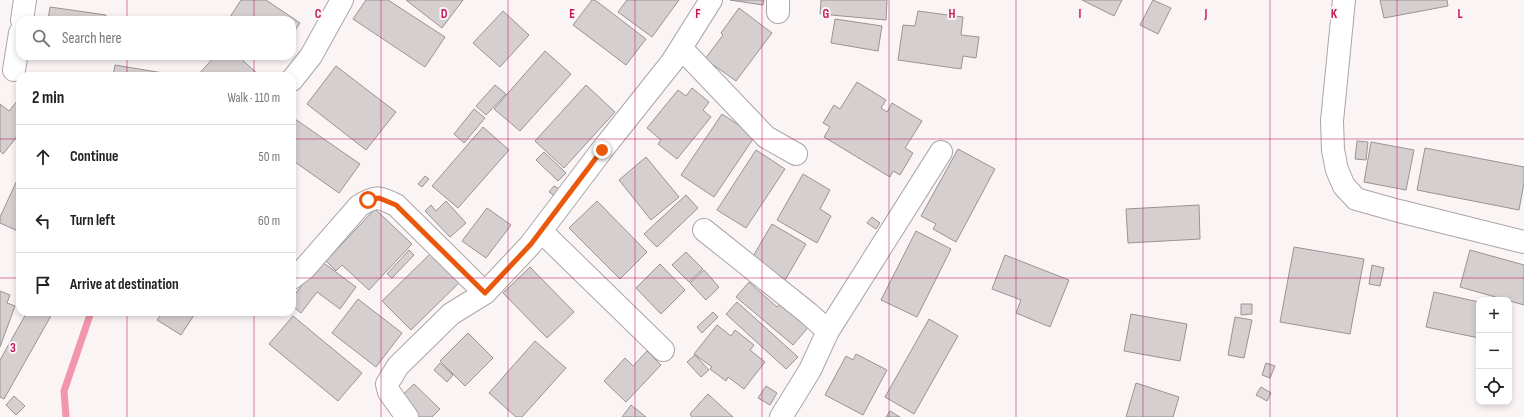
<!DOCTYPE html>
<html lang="en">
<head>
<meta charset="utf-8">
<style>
	body { margin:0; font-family:"Sofia Sans Condensed",sans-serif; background:#f6f6f6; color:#222 }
	.controls { position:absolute; right:12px; bottom:12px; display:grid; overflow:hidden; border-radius:8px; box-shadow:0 2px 6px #0003 }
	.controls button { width:36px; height:36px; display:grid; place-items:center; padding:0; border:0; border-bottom:1px solid #e0e0e0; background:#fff; color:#222; font:20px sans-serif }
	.stop { position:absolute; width:12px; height:12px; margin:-9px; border:3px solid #ea580c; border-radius:50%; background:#fff }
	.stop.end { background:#ea580c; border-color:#fff; box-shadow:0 1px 4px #0008 }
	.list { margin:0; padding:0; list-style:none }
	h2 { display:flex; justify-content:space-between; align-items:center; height:52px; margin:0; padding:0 16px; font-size:17px }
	h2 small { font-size:13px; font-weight:400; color:#767676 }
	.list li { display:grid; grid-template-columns:26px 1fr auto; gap:12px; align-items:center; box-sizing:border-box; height:64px; padding:0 16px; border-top:1px solid #e0e0e0 }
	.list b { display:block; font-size:15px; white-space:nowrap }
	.list em { font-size:13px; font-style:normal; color:#767676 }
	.icon { flex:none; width:22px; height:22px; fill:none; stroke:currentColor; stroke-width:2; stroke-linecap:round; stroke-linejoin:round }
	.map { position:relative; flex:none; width:1524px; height:417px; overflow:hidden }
	.search { position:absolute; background:#fff; box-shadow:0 2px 6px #0003; left:16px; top:16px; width:280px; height:44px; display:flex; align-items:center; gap:10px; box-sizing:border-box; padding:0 14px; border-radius:12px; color:#767676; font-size:15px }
	.panel { position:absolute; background:#fff; box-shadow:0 2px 6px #0003; left:16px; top:72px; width:280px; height:244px; border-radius:12px }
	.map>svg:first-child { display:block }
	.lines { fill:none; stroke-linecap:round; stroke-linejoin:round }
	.stream { stroke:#f196ac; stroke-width:7 }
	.building { fill:#d6cfd0; stroke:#999394 }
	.street-casing { stroke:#aca5a6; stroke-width:24 }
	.street { stroke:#fff; stroke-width:22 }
	.route { stroke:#ea580c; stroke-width:5 }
	.grid { fill:none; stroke:#c2185b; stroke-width:1; stroke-opacity:0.55 }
	.grid-label { font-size:13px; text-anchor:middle; font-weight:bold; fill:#c2185b; stroke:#fbf4f5; stroke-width:4; stroke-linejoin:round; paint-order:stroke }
</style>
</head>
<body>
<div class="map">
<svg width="1524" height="417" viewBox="0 0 1524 417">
	<rect width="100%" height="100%" fill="#fbf4f5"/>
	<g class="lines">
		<!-- stream -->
		<path class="stream" d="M 66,417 L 64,391 L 91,312"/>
	</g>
	<!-- building -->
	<path class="building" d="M 241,0 L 266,0 L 300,23 L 292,35 L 292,20 L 228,20 Z
		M 366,0 L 388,0 L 445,37 L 425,67 L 353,19 Z
		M 406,0 L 463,0 L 442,28 Z
		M 592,0 L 595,0 L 646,39 L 626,65 L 573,25 Z
		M 627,0 L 679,0 L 652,37 L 618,12 Z
		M 730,0 L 764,0 L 763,5 Z
		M 821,0 L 887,0 L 886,20 L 820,14 Z
		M 1082,0 L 1122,0 L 1114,16 Z
		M 1153,0 L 1171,8 L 1158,34 L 1140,25 Z
		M 1380,0 L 1447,0 L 1448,6 L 1384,18 Z
		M 50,7 L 106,15 L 105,20 L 48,20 Z
		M 739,8 L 772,33 L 736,81 L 705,59 L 723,35 L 721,33 Z
		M 503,11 L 529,35 L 500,67 L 473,43 Z
		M 918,11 L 963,17 L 961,35 L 979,37 L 976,58 L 963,56 L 961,69 L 898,60 L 903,25 L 915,26 Z
		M 835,19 L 882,26 L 878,51 L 831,43 Z
		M 545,51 L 571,74 L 520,131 L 494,109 Z
		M 215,56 L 238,56 L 260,76 L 197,76 Z
		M 115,65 L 181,76 L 113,76 Z
		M 336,66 L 396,112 L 366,150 L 307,104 Z
		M 857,82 L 886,100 L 881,108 L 887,112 L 892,103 L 922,121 L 905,148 L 913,153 L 900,175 L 893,171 L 890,177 L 824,137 L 830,127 L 823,123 L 834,105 L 840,109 Z
		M 495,85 L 506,94 L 486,115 L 476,106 Z
		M 586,85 L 615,112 L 564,168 L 535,141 Z
		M 692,88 L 709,102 L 703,110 L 711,117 L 677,159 L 658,144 L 661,140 L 647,128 L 678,90 L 686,96 Z
		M 18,100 L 20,102 L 20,133 L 3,154 L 0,151 L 0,104 L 9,111 Z
		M 474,109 L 485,118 L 464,143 L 454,134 Z
		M 722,114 L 755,136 L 714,197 L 681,175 Z
		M 295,119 L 360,164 L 339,193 L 292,160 L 292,122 Z
		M 483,127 L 509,150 L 458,208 L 432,186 Z
		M 1357,141 L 1368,142 L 1366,160 L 1355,159 Z
		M 1371,142 L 1414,150 L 1406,190 L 1364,182 Z
		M 1425,148 L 1524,167 L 1524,183 L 1519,210 L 1417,190 Z
		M 958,149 L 995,169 L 956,242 L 933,229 L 936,224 L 921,216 Z
		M 756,150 L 785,169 L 746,228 L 717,210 Z
		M 544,152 L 566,173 L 558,181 L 536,160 Z
		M 646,157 L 679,197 L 651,220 L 619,180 Z
		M 20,174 L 20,232 L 0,223 L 0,217 Z
		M 803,174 L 830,190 L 820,209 L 831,216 L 817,243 L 777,220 Z
		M 425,176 L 429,179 L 422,187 L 418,184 Z
		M 554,186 L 563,191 L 558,198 L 549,192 Z
		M 686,195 L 698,208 L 657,247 L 644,234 Z
		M 446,201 L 466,223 L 450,237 L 425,211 L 431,205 L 436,211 Z
		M 597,201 L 647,252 L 620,279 L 569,228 Z
		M 1199,205 L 1200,239 L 1128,243 L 1126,209 Z
		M 487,208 L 511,225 L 486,258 L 462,241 Z
		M 375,209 L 412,244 L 369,290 L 342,265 L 336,271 L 326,261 Z
		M 872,217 L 880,223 L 876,229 L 867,223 Z
		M 772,224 L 806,244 L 784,282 L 749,263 Z
		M 916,231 L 951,249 L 917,317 L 881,300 Z
		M 1294,247 L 1364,259 L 1350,334 L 1280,322 Z
		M 409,250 L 414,255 L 392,278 L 387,274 Z
		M 434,250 L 463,279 L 411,330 L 382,301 Z
		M 1470,250 L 1524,265 L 1524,305 L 1460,287 Z
		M 686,252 L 703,269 L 689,282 L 672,265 Z
		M 1005,255 L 1069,280 L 1050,327 L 1016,313 L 1021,300 L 992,289 Z
		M 321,261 L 356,287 L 340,309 L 317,292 L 301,313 L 292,306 L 292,298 Z
		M 660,264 L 685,290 L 661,314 L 636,288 Z
		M 1372,265 L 1384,268 L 1380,286 L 1369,284 Z
		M 530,267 L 574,312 L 547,338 L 503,293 Z
		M 704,270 L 719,287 L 706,300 L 690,283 Z
		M 749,282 L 777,307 L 784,299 L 812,323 L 793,345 L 736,297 Z
		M 0,291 L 10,295 L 7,303 L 15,306 L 0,347 Z
		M 1434,292 L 1479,302 L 1479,338 L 1426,327 Z
		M 358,299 L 402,333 L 376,367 L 332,333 Z
		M 737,302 L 798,357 L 786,369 L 726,314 Z
		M 1241,304 L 1252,304 L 1252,314 L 1241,315 Z
		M 27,312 L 48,312 L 52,314 L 4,399 L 0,397 L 0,360 Z
		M 155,312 L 196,312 L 181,335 L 157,320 L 160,316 Z
		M 713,312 L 718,317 L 702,333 L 697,327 Z
		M 1131,314 L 1187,324 L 1180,361 L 1124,351 Z
		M 293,316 L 362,373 L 338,401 L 269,344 Z
		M 1235,317 L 1252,320 L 1244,358 L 1228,355 Z
		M 929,319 L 958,336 L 914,414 L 885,397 Z
		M 717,325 L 731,336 L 735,330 L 754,345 L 750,350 L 765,362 L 744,389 L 728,377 L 726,381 L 710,369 L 712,367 L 694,354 Z
		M 468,333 L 493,358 L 465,386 L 440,361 Z
		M 535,341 L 566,368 L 522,417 L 516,417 L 489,393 Z
		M 647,351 L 661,365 L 626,402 L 604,381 L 625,358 L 633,366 Z
		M 856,354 L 887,370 L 863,415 L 825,395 L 846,356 L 853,360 Z
		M 695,355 L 709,370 L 701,377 L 687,362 Z
		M 440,363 L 453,375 L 447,382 L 434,370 Z
		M 1266,363 L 1275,366 L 1270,378 L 1262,375 Z
		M 1136,383 L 1179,397 L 1173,417 L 1126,417 Z
		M 414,384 L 440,409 L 432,417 L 416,417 L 398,399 Z
		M 766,386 L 777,393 L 770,405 L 758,398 Z
		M 1261,387 L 1271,393 L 1267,401 L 1256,395 Z
		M 708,394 L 733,417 L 692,417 L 690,414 Z
		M 14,396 L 25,406 L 16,415 L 6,405 Z
		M 631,405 L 646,417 L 622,417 Z
		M 890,411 L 900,417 L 886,417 Z"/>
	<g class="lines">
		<defs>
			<path id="street" d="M 1344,0 L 1332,121 L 1333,150 L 1337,170 L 1344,186 L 1356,199 L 1399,211 L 1524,242
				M 778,12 L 778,0
				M 22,20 L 25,0
				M 681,48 L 766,137 L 796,154
				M 14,70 L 20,33
				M 292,80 L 311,56 L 342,0
				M 704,230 L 808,313 L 828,331 L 810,370 L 781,417
				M 541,231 L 663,350
				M 292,278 L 304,269 L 359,206 C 376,195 378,197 396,205 L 485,293
				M 828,331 L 941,152
				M 407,417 L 389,392 L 387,384 L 398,366 L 451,314 L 485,293 L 531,244 L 602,150 L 672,62 L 711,0"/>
		</defs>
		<!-- street casing -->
		<use href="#street" class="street-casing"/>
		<!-- street -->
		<use href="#street" class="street"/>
	</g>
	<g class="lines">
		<!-- route -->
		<path class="route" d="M 368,200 L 379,198 L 396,205 L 485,293 L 531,244 L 602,150"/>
	</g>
	<!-- grid -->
	<path class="grid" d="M 127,0 L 127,20M 254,0 L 254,20M 381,0 L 381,417M 508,0 L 508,417M 635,0 L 635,417M 762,0 L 762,417M 889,0 L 889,417M 1016,0 L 1016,417M 1143,0 L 1143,417M 1270,0 L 1270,417M 1397,0 L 1397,417M 127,56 L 127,76M 254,56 L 254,76M 0,139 L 20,139M 292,139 L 1524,139M 0,278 L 20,278M 292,278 L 1524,278M 127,312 L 127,417M 254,312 L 254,417"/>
	<g class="grid-label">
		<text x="318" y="18">C</text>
		<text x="444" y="18">D</text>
		<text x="572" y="18">E</text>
		<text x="698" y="18">F</text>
		<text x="826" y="18">G</text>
		<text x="952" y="18">H</text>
		<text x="1080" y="18">I</text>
		<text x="1206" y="18">J</text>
		<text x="1334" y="18">K</text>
		<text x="1460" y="18">L</text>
		<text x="13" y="352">3</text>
	</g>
</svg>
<div class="controls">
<button>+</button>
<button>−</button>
<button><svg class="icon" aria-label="locate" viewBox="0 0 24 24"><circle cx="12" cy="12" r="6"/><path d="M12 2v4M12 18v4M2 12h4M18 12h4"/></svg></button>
</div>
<div class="stop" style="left:368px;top:200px"></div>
<div class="stop end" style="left:602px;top:150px"></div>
<div class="search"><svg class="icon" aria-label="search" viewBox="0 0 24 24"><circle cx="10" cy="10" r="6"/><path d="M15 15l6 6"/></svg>Search here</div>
<section class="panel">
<h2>2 min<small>Walk · 110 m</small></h2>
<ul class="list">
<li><svg class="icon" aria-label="ahead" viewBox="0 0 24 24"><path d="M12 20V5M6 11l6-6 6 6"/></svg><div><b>Continue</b></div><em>50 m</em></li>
<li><svg class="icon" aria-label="left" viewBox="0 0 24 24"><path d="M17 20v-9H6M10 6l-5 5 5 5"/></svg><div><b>Turn left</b></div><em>60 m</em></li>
<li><svg class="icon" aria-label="arrive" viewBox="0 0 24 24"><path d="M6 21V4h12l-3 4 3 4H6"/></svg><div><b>Arrive at destination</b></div></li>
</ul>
</section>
</div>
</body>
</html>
